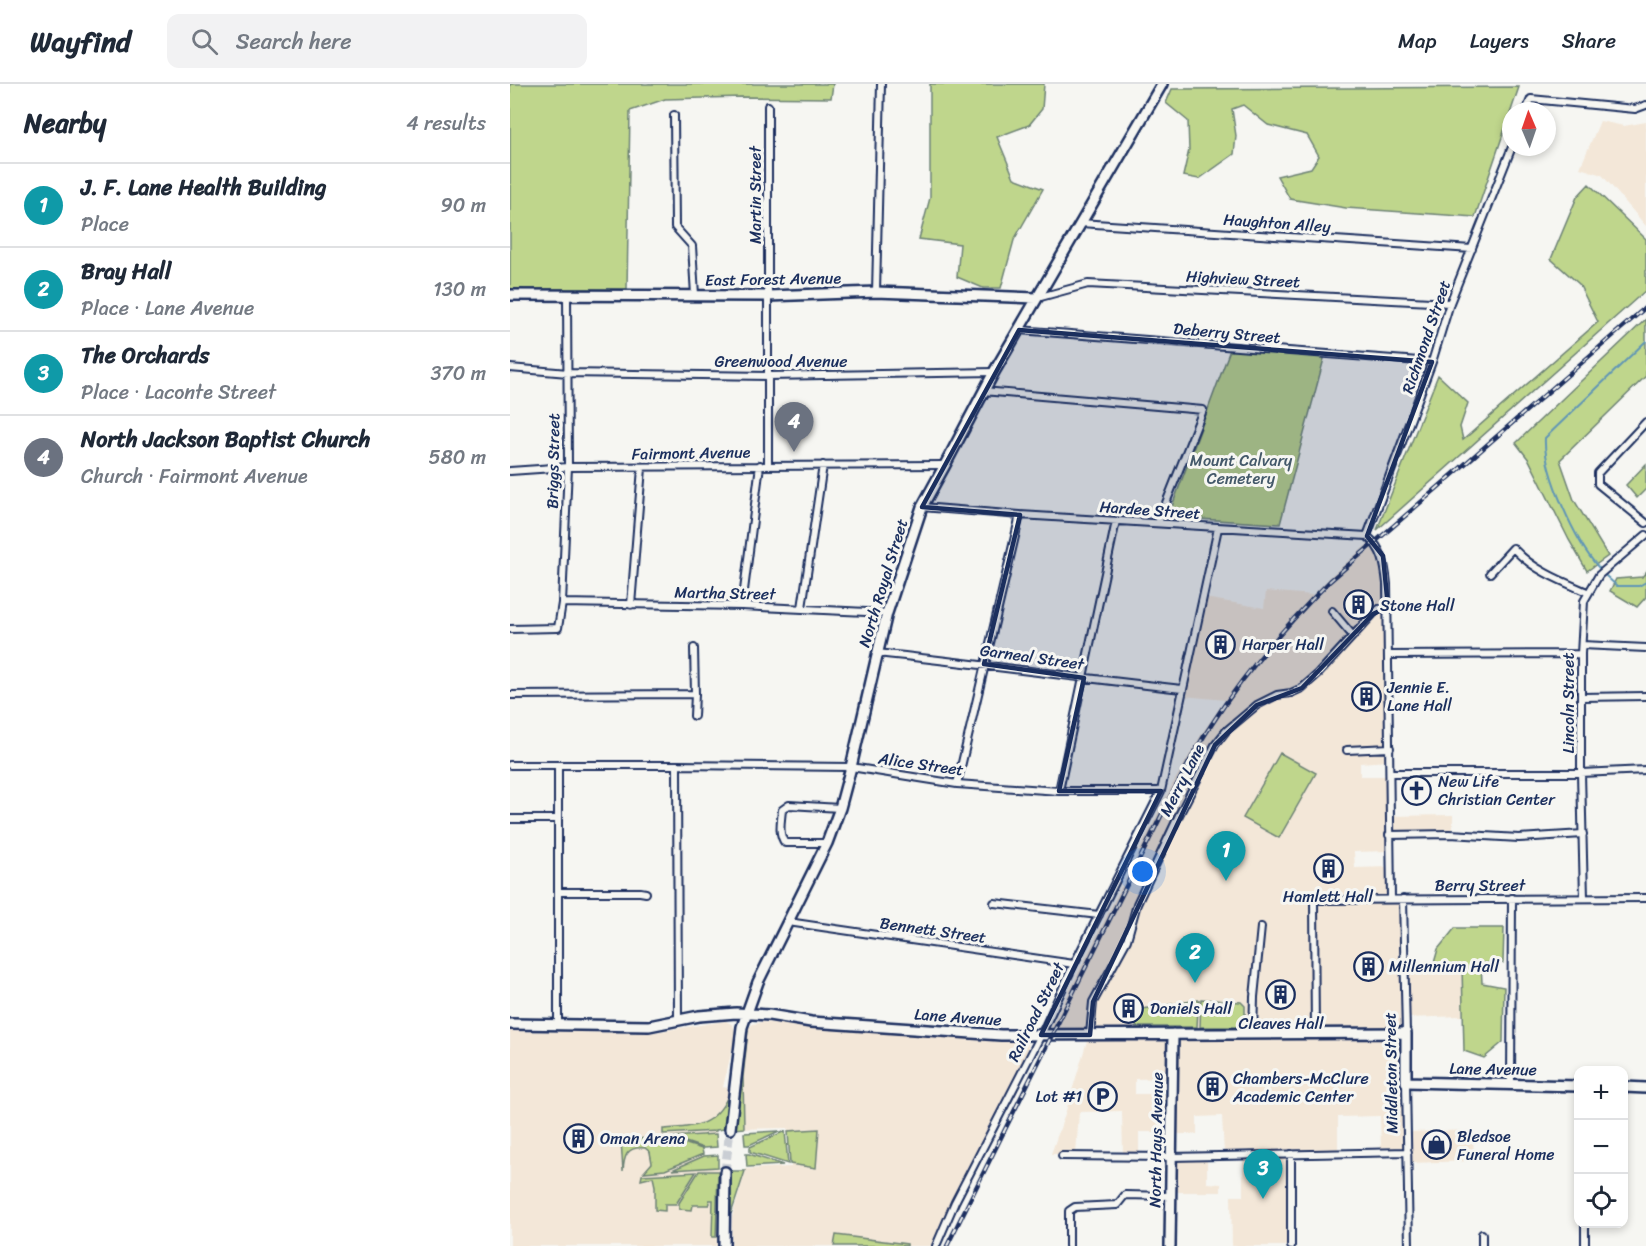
<!DOCTYPE html>
<html lang="en">
<head>
<meta charset="utf-8">
<style>
	body { margin:0; font-family:Sriracha,sans-serif; background:#f2f2f3; color:#1f2937 }
	.controls { position:absolute; right:18px; bottom:18px; display:grid; overflow:hidden; border-radius:12px; box-shadow:0 3px 9px #0003 }
	.controls button { width:54px; height:54px; display:grid; place-items:center; padding:0; border:0; border-bottom:2px solid #e0e1e3; background:#fff; color:#1f2937; font:30px sans-serif }
	.compass { position:absolute; left:992px; top:18px; width:54px; height:54px; border-radius:50%; background:#fff; box-shadow:0 3px 9px #0003; rotate:358deg }
	.you { position:absolute; left:633px; top:788px; width:21px; height:21px; margin:-15px; border:4px solid #fff; border-radius:50%; background:#1a73e8; box-shadow:0 0 0 9px #1a73e833 }
	.badge { display:grid; place-items:center; width:39px; height:39px; border-radius:50%; background:#b45309; color:#fff; font-size:20px; font-weight:700 }
	.pin { position:absolute; translate:-50% -50px; filter:drop-shadow(0 2px 3px #0008) }
	.pin::after { content:''; position:absolute; top:32px; width:21px; height:18px; background:inherit; clip-path:polygon(0 0,100% 0,50% 100%) }
	.list { margin:0; padding:0; list-style:none }
	h2 { display:flex; justify-content:space-between; align-items:center; height:78px; margin:0; padding:0 24px; font-size:26px }
	h2 small { font-size:20px; font-weight:400; color:#747a83 }
	.list li { display:grid; grid-template-columns:39px 1fr auto; gap:18px; align-items:center; box-sizing:border-box; height:84px; padding:0 24px; border-top:2px solid #e0e1e3 }
	.list b { display:block; font-size:22px; white-space:nowrap }
	.list p { margin:0; font-size:20px; white-space:nowrap; color:#747a83 }
	.list em { font-size:20px; font-style:normal; color:#747a83 }
	.icon { flex:none; width:33px; height:33px; fill:none; stroke:currentColor; stroke-width:2; stroke-linecap:round; stroke-linejoin:round }
	.map { position:relative; flex:none; width:1136px; height:1162px; overflow:hidden }
	header { display:flex; align-items:center; gap:36px; box-sizing:border-box; height:84px; padding:0 30px; background:#fff; border-bottom:2px solid #e0e1e3 }
	header strong { font-size:28px }
	nav { display:flex; gap:33px; margin-inline-start:auto; font-size:21px }
	.search { width:420px; height:54px; background:#f2f2f3; display:flex; align-items:center; gap:15px; box-sizing:border-box; padding:0 21px; border-radius:12px; color:#747a83; font-size:22px }
	main { display:flex }
	aside { flex:1; background:#fff }
	.map>svg:first-child { display:block }
	.built { fill:#f3e7d8 }
	.green { fill:#bfd68c; stroke:#6d8275; stroke-width:1.5 }
	.lines { fill:none; stroke-linecap:round; stroke-linejoin:round }
	.stream { stroke:#6196b6; stroke-width:2 }
	.secondary-tunnel { stroke:#caced4; stroke-width:9; stroke-dasharray:9 4.5; stroke-linecap:butt }
	.street-casing { stroke:#1b2f5e; stroke-width:10 }
	.secondary-casing { stroke:#1b2f5e; stroke-width:14 }
	.street { stroke:#f6f6f2; stroke-width:6 }
	.secondary { stroke:#f6f6f2; stroke-width:9 }
	.rail-casing { stroke:#1b2f5e; stroke-width:4.5 }
	.rail { stroke:#f6f6f2; stroke-width:2; stroke-dasharray:7; stroke-linecap:butt }
	.marked { fill:#1b2f5e; fill-opacity:0.2; stroke:#1b2f5e; stroke-width:4.5; stroke-linejoin:round }
	.labels { text-anchor:middle; dominant-baseline:central; stroke-width:6; stroke-linejoin:round; paint-order:stroke }
	.street-label { font-size:16px; fill:#1b2f5e; stroke:#f6f6f2 }
	.park-label { font-size:16px; fill:#44596a; stroke:#f6f6f2 }
	.poi-label { font-size:16px; fill:#1b2f5e; stroke:#f6f6f2; text-anchor:start }
</style>
</head>
<body>
<header>
<strong>Wayfind</strong>
<div class="search"><svg class="icon" aria-label="search" viewBox="0 0 24 24"><circle cx="10" cy="10" r="6"/><path d="M15 15l6 6"/></svg>Search here</div>
<nav><a>Map</a><a>Layers</a><a>Share</a></nav>
</header>
<main>
<aside>
<h2>Nearby<small>4 results</small></h2>
<ul class="list">
<li><span class="badge" style="background:#0f9aa8">1</span><div><b>J. F. Lane Health Building</b><p>Place</p></div><em>90 m</em></li>
<li><span class="badge" style="background:#0f9aa8">2</span><div><b>Bray Hall</b><p>Place · Lane Avenue</p></div><em>130 m</em></li>
<li><span class="badge" style="background:#0f9aa8">3</span><div><b>The Orchards</b><p>Place · Laconte Street</p></div><em>370 m</em></li>
<li><span class="badge" style="background:#6b7280">4</span><div><b>North Jackson Baptist Church</b><p>Church · Fairmont Avenue</p></div><em>580 m</em></li>
</ul>
</aside>
<div class="map">
<svg width="1136" height="1162" viewBox="0 0 1136 1162">
	<rect width="100%" height="100%" fill="#f6f6f2"/>
	<filter id="ink" filterUnits="userSpaceOnUse"><feTurbulence type="fractalNoise" baseFrequency=".0167" numOctaves="2"/><feDisplacementMap in="SourceGraphic" scale="12" xChannelSelector="R" yChannelSelector="G"/><feConvolveMatrix kernelMatrix="1 2 1 2 8 2 1 2 1" color-interpolation-filters="sRGB"/></filter>
	<g filter="url(#ink)">
		<!-- built -->
		<path class="built" d="M 1090,37 L 1114,42 L 1136,38 L 1136,142 L 1092,91 L 1070,84 Z
			M 859,459 L 868,467 L 875,491 L 878,677 L 850,679 L 850,692 L 879,692 L 879,732 L 943,731 L 943,749 L 878,750 L 878,767 L 844,768 L 845,784 L 879,783 L 879,816 L 892,816 L 895,1066 L 871,1066 L 870,1032 L 828,1033 L 828,1066 L 777,1069 L 777,1162 L 722,1162 L 721,1112 L 733,1112 L 733,1069 L 714,1070 L 712,1032 L 687,1033 L 687,1050 L 662,1050 L 663,994 L 625,995 L 625,1010 L 659,1010 L 659,1048 L 629,1048 L 629,1071 L 613,1072 L 612,1027 L 569,1028 L 566,1070 L 541,1070 L 556,1027 L 577,957 L 578,948 L 549,947 L 541,943 L 662,701 L 691,651 L 715,616 L 673,612 L 695,514 L 754,524 L 756,507 L 803,511 L 821,492 Z
			M 952,883 L 952,932 L 897,934 L 897,884 Z
			M 216,937 L 223,941 L 226,949 L 213,1003 L 218,1004 L 219,1001 L 221,1001 L 214,1045 L 206,1046 L 207,1063 L 193,1064 L 192,1067 L 194,1072 L 208,1071 L 208,1087 L 210,1088 L 208,1162 L 0,1162 L 0,947 L 138,949 Z
			M 252,938 L 518,957 L 518,966 L 508,989 L 441,1117 L 423,1162 L 221,1162 L 222,1133 L 236,1085 L 281,1083 L 278,1044 L 225,1045 L 237,948 L 239,943 L 243,940 Z
			M 963,1046 L 964,1077 L 899,1079 L 899,1048 Z
			M 662,1074 L 697,1074 L 697,1099 L 711,1100 L 711,1108 L 662,1108 Z"/>
		<!-- green -->
		<path class="green" d="M 0,0 L 323,0 L 321,14 L 232,13 L 155,15 L 120,27 L 117,205 L 0,205 Z
			M 420,0 L 534,0 L 532,25 L 519,41 L 487,53 L 504,94 L 533,105 L 504,156 L 491,204 L 473,204 L 447,193 L 450,160 L 409,155 L 420,114 Z
			M 1009,3 L 965,133 L 836,124 L 780,115 L 767,92 L 801,84 L 809,72 L 797,51 L 758,41 L 733,21 L 722,25 L 726,52 L 724,70 L 689,95 L 673,92 L 679,66 L 678,37 L 656,19 L 662,5 Z
			M 1079,100 L 1136,155 L 1136,206 L 867,446 L 928,291 L 958,319 L 950,343 L 953,356 L 1088,238 L 1069,200 L 1041,175 L 1067,113 Z
			M 1136,235 L 1136,292 L 1050,376 L 1064,416 L 1098,472 L 1077,487 L 1059,456 L 1019,376 L 1006,359 Z
			M 721,263 L 815,271 L 770,440 L 658,433 Z
			M 1136,380 L 1136,405 L 1127,414 L 1116,401 Z
			M 1136,488 L 1136,513 L 1127,523 L 1100,507 L 1106,495 L 1132,493 Z
			M 770,669 L 806,689 L 769,754 L 733,734 Z
			M 945,844 L 994,844 L 993,879 L 971,879 L 972,899 L 994,903 L 993,958 L 974,974 L 954,967 L 952,883 L 924,879 L 928,865 Z
			M 691,915 L 731,918 L 735,922 L 735,936 L 733,936 L 733,943 L 690,943 Z
			M 689,916 L 689,922 L 684,921 L 683,923 L 685,925 L 688,925 L 687,943 L 626,943 L 626,926 Z
			M 238,946 L 233,993 L 234,1044 L 225,1045 Z
			M 218,1012 L 214,1045 L 206,1046 L 206,1047 L 153,1050 L 153,1045 C 183,1043 204,1043 218,1012 Z
			M 309,1045 L 306,1084 L 280,1080 L 278,1047 Z
			M 269,1047 L 239,1061 L 235,1061 L 234,1049 Z
			M 275,1047 L 278,1080 L 240,1068 L 240,1063 Z
			M 206,1050 L 207,1063 L 193,1064 L 161,1053 Z
			M 155,1053 L 192,1065 L 193,1070 L 155,1086 L 134,1088 L 142,1079 L 140,1068 L 135,1064 C 116,1062 114,1073 113,1087 L 111,1056 Z
			M 236,1070 L 239,1070 L 273,1081 L 237,1083 Z
			M 208,1071 L 208,1083 L 162,1086 L 194,1072 Z
			M 189,1087 L 208,1087 L 206,1153 L 202,1153 L 203,1116 L 199,1116 L 200,1119 L 199,1121 L 183,1121 L 182,1126 L 169,1125 L 169,1119 Z
			M 221,1087 L 235,1087 L 221,1130 Z
			M 186,1088 L 166,1120 L 155,1120 L 155,1127 L 145,1126 L 145,1102 L 143,1093 L 131,1096 L 132,1091 Z
			M 326,1151 L 397,1160 L 397,1162 L 324,1162 Z"/>
		<g class="lines">
			<!-- stream -->
			<path class="stream" d="M 1089,484 C 1066,459 1033,388 1035,354 L 1136,257
				M 1096,492 L 1107,502 L 1129,502 L 1136,498"/>
			<!-- secondary-tunnel -->
			<path class="secondary-tunnel" d="M 215,1088 L 220,1045"/>
			<defs>
				<path id="street" d="M 1016,27 L 1021,15 L 1125,25 L 1136,21
					M 164,31 L 165,143 L 182,162 L 185,211
					M 570,139 L 962,165
					M 366,208 L 371,0
					M 527,214 L 578,200 L 940,219
					M 509,246 L 922,278
					M 0,284 L 58,289 L 258,292 L 484,288
					M 473,307 L 693,326 L 648,439
					M 1136,338 L 1088,389 L 1088,400 L 1136,439
					M 258,381 L 258,22
					M 0,387 L 58,383 L 435,381
					M 412,423 L 510,431 L 857,452 C 873,465 875,481 877,500 L 881,815
					M 857,452 L 922,278 L 940,219 L 1002,63
					M 980,489 L 1003,464 C 1023,486 1051,497 1077,508
					M 52,519 L 232,522 L 377,529
					M 121,521 L 132,384
					M 232,522 L 250,381
					M 292,524 L 313,381
					M 822,527 L 843,552
					M 0,545 L 48,544 L 52,519 L 58,383 L 57,211
					M 1072,561 L 1136,564
					M 367,569 C 469,580 570,594 672,605
					M 878,571 L 1071,570
					M 0,611 L 185,610
					M 1072,613 L 1136,612
					M 184,632 L 185,610 L 184,564
					M 837,666 L 880,664
					M 0,681 L 167,681 L 341,683 L 447,700 L 549,707 L 651,707
					M 48,681 L 48,941
					M 167,681 L 168,937
					M 880,689 L 1071,689 L 1136,686
					M 447,700 L 510,431
					M 549,707 L 606,437
					M 0,735 L 48,735
					M 879,751 L 940,750 L 1009,754 L 1073,750
					M 317,759 L 275,759 C 268,750 271,737 272,726 L 279,721 L 330,724
					M 49,808 L 130,808 L 136,809
					M 1074,814 L 1071,689 L 1071,570 L 1074,517 L 1089,491 L 1136,451
					M 893,815 L 896,949
					M 484,819 L 589,831
					M 278,838 L 564,880
					M 805,949 L 804,816 L 1136,814
					M 743,950 L 744,913 L 751,843
					M 580,951 L 583,918 L 617,856 L 627,820 L 669,731 L 705,661 L 716,647 L 747,621 L 767,611 L 781,609 L 792,604 L 808,590 L 863,530 L 869,525 L 878,523
					M 896,998 L 899,1162
					M 1001,999 L 1002,814
					M 781,1070 L 781,1162
					M 552,1072 L 661,1073 L 898,1068
					M 1075,1140 L 1075,1162
					M 972,1150 L 972,1162
					M 426,1162 L 445,1118 L 531,951 L 564,880 L 651,707 L 708,444
					M 559,1162 L 559,1127 L 565,1123 L 607,1121 L 615,1111 L 660,1112"/>
				<path id="secondary" d="M 0,211 L 258,212 L 366,208 L 526,214
					M 0,940 L 139,942 L 189,932 L 226,929 L 259,931 L 301,938 L 491,951 L 896,949 L 896,998 L 1068,1002
					M 1114,1003 L 1136,1004
					M 220,1045 L 232,943 L 248,898 L 317,759 L 330,724 L 341,683 L 377,529 L 412,423 L 435,381 L 484,288 L 652,0
					M 214,1162 L 215,1088
					M 660,1162 L 663,950"/>
			</defs>
			<!-- street casing -->
			<use href="#street" class="street-casing"/>
			<!-- secondary casing -->
			<use href="#secondary" class="secondary-casing"/>
			<!-- street -->
			<use href="#street" class="street"/>
			<!-- secondary -->
			<use href="#secondary" class="secondary"/>
			<defs>
				<path id="rail" d="M 437,1162 L 661,712 C 674,689 685,665 700,643 C 734,589 775,542 820,497 L 1136,223"/>
			</defs>
			<!-- rail casing -->
			<use href="#rail" class="rail-casing"/>
			<!-- rail -->
			<use href="#rail" class="rail"/>
		</g>
	</g>
	<!-- marked area -->
	<path class="marked" d="M 509,246 L 922,278 L 857,452 L 873,472 L 878,523 L 863,530 L 792,604 L 747,621 L 705,661 L 583,918 L 580,951 L 531,951 L 651,707 L 549,707 L 574,594 L 474,580 L 510,431 L 412,423 Z"/>
	<!-- icons -->
	<defs>
		<symbol id="building-ring" viewBox="-11 -11 22 22"><circle r="9.5" fill="#f6f6f2" stroke="#1b2f5e" stroke-width="1.5"/><path d="M-4-6H4V6H1V3H-1V6H-4ZM-2.5-4.3h1.7v1.8h-1.7ZM.8-4.3h1.7v1.8H.8ZM-2.5-1h1.7V.8h-1.7ZM.8-1h1.7V.8H.8Z" fill="#1b2f5e"/></symbol>
		<symbol id="church-ring" viewBox="-11 -11 22 22"><circle r="9.5" fill="#f6f6f2" stroke="#1b2f5e" stroke-width="1.5"/><path d="M-1.2-6h2.4v3.5h3.3v2.4h-3.3V6h-2.4V-.1h-3.3v-2.4h3.3Z" fill="#1b2f5e"/></symbol>
		<symbol id="parking-ring" viewBox="-11 -11 22 22"><circle r="9.5" fill="#f6f6f2" stroke="#1b2f5e" stroke-width="1.5"/><path d="M-3.5-5.5H1a3.5 3.5 0 0 1 0 7H-1V5.5H-3.5ZM-1-3.4V-.6H.8a1.4 1.4 0 0 0 0-2.8Z" fill="#1b2f5e"/></symbol>
		<symbol id="shop-ring" viewBox="-11 -11 22 22"><circle r="9.5" fill="#f6f6f2" stroke="#1b2f5e" stroke-width="1.5"/><path d="M-5-2.5h2.3a2.7 3.5 0 0 1 5.4 0H5L5.5 6h-11ZM-1.5-2.5h3a1.5 2.3 0 0 0-3 0Z" fill="#1b2f5e"/></symbol>
	</defs>
	<g fill-rule="evenodd">
		<use href="#building-ring" x="832" y="504" width="33" height="33"/>
		<use href="#building-ring" x="694" y="544" width="33" height="33"/>
		<use href="#building-ring" x="840" y="596" width="33" height="33"/>
		<use href="#church-ring" x="890" y="690" width="33" height="33"/>
		<use href="#building-ring" x="802" y="768" width="33" height="33"/>
		<use href="#building-ring" x="842" y="866" width="33" height="33"/>
		<use href="#building-ring" x="754" y="894" width="33" height="33"/>
		<use href="#building-ring" x="602" y="908" width="33" height="33"/>
		<use href="#building-ring" x="686" y="986" width="33" height="33"/>
		<use href="#parking-ring" x="576" y="996" width="33" height="33"/>
		<use href="#building-ring" x="52" y="1038" width="33" height="33"/>
		<use href="#shop-ring" x="910" y="1044" width="33" height="33"/>
	</g>
	<g class="labels">
		<!-- street labels -->
		<g class="street-label">
			<text transform="translate(245 111) rotate(-90)">Martin Street</text>
			<text transform="translate(767 139) rotate(4)">Haughton Alley</text>
			<text transform="translate(263 195) rotate(-1)">East Forest Avenue</text>
			<text transform="translate(733 195) rotate(3)">Highview Street</text>
			<text transform="translate(717 249) rotate(5)">Deberry Street</text>
			<text transform="translate(916 253) rotate(-71)">Richmond Street</text>
			<text x="271" y="277">Greenwood Avenue</text>
			<text transform="translate(181 369) rotate(-1)">Fairmont Avenue</text>
			<text transform="translate(43 377) rotate(-89)">Briggs Street</text>
			<text transform="translate(640 426) rotate(4)">Hardee Street</text>
			<text transform="translate(373 499) rotate(-73)">North Royal Street</text>
			<text transform="translate(215 509) rotate(1)">Martha Street</text>
			<text transform="translate(522 573) rotate(8)">Garneal Street</text>
			<text transform="translate(1058 619) rotate(-90)">Lincoln Street</text>
			<text transform="translate(411 680) rotate(8)">Alice Street</text>
			<text transform="translate(672 696) rotate(-63)">Merry Lane</text>
			<text x="970" y="801">Berry Street</text>
			<text transform="translate(423 846) rotate(8)">Bennett Street</text>
			<text transform="translate(526 928) rotate(-64)">Railroad Street</text>
			<text transform="translate(448 933) rotate(4)">Lane Avenue</text>
			<text transform="translate(983 985) rotate(1)">Lane Avenue</text>
			<text transform="translate(881 989) rotate(-91)">Middleton Street</text>
			<text transform="translate(646 1056) rotate(-89)">North Hays Avenue</text>
		</g>
		<!-- park labels -->
		<g class="park-label">
			<text x="731" y="376">Mount Calvary<tspan x="731" dy="18">Cemetery</tspan></text>
		</g>
		<!-- poi labels -->
		<g class="poi-label">
			<text x="870" y="521">Stone Hall</text>
			<text x="732" y="560">Harper Hall</text>
			<text x="877" y="603">Jennie E.<tspan x="877" dy="18">Lane Hall</tspan></text>
			<text x="928" y="697">New Life<tspan x="928" dy="18">Christian Center</tspan></text>
			<text x="818" y="812" text-anchor="middle">Hamlett Hall</text>
			<text x="879" y="882">Millennium Hall</text>
			<text x="640" y="924">Daniels Hall</text>
			<text x="771" y="939" text-anchor="middle">Cleaves Hall</text>
			<text x="723" y="994">Chambers-McClure<tspan x="723" dy="18">Academic Center</tspan></text>
			<text x="572" y="1012" text-anchor="end">Lot #1</text>
			<text x="947" y="1052">Bledsoe<tspan x="947" dy="18">Funeral Home</tspan></text>
			<text x="90" y="1054">Oman Arena</text>
		</g>
	</g>
</svg>
<div class="controls">
<button>+</button>
<button>−</button>
<button><svg class="icon" aria-label="locate" viewBox="0 0 24 24"><circle cx="12" cy="12" r="6"/><path d="M12 2v4M12 18v4M2 12h4M18 12h4"/></svg></button>
</div>
<svg class="compass" viewBox="-18 -18 36 36"><path d="M0-13l5 13h-10z" fill="#e53935"/><path d="M0 13l5-13h-10z" fill="#747a83"/></svg>
<div class="you"></div>
<div class="pin badge" style="left:716px;top:797px;background:#0f9aa8">1</div>
<div class="pin badge" style="left:685px;top:899px;background:#0f9aa8">2</div>
<div class="pin badge" style="left:753px;top:1115px;background:#0f9aa8">3</div>
<div class="pin badge" style="left:284px;top:368px;background:#6b7280">4</div>
</div>
</main>
</body>
</html>
